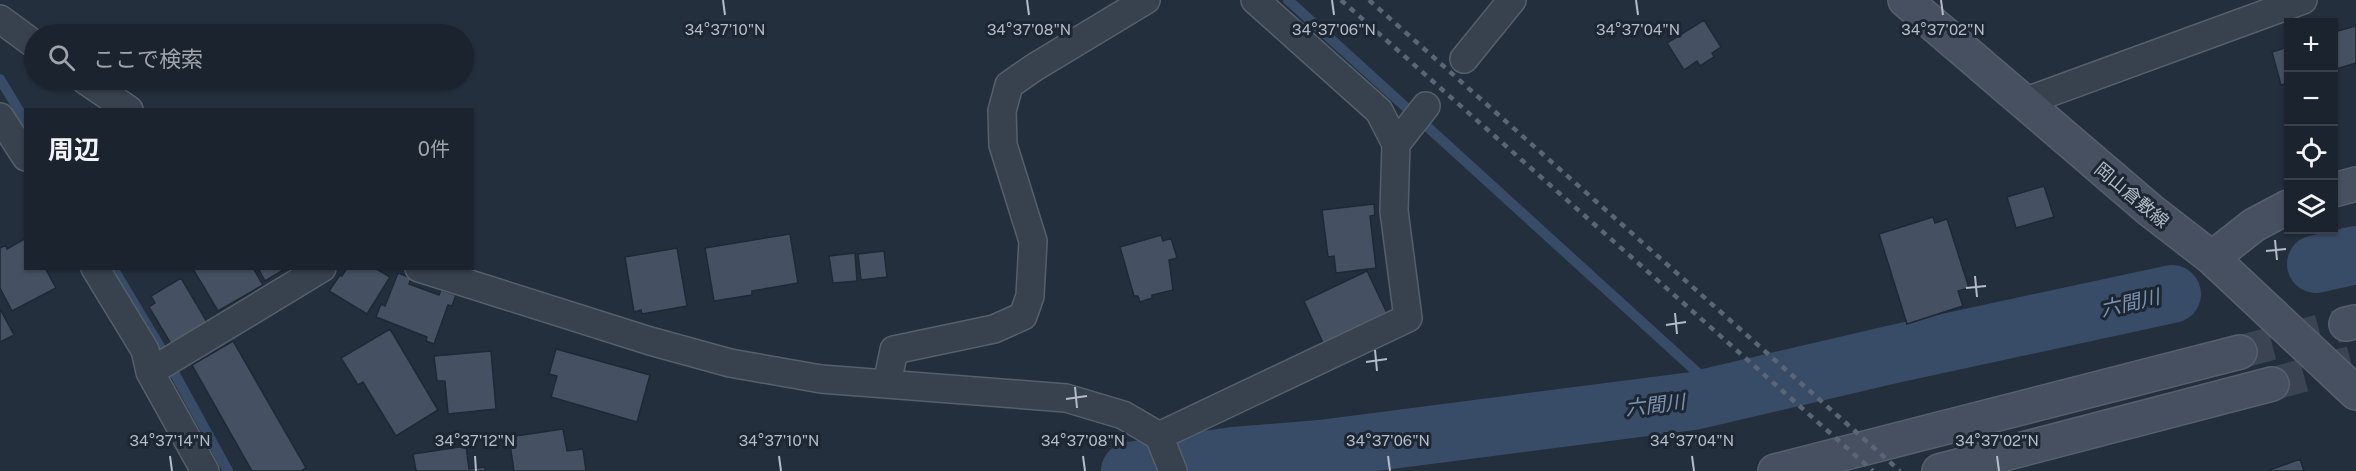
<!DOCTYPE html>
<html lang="ja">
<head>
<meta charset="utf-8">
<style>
	body { margin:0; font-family:"Public Sans","Noto Sans JP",sans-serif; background:#242b36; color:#f1f3f6 }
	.controls { position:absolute; right:18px; top:18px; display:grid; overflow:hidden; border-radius:0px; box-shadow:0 2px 4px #0004 }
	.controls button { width:54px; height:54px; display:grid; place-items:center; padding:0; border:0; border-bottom:2px solid #39404a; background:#1b232e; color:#f1f3f6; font:30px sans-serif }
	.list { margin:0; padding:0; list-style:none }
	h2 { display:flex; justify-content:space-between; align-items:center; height:78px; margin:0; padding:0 24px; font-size:26px }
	h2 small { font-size:20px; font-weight:400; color:#a0a4aa }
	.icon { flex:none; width:33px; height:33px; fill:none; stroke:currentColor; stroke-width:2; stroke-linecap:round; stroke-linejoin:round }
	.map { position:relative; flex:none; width:2356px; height:471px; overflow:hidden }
	.search { position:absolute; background:#1b232e; box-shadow:0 2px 4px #0004; left:24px; top:24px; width:450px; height:66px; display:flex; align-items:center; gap:15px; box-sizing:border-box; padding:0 21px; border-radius:33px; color:#a0a4aa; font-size:22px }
	.panel { position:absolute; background:#1b232e; box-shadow:0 2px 4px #0004; left:24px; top:108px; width:450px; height:162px; border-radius:0px }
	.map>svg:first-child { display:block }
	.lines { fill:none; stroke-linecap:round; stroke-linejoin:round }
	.stream { stroke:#394c67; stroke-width:10 }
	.river { stroke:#394c67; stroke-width:58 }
	.building { fill:#455162; stroke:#1f2835; stroke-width:1.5 }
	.secondary-tunnel { stroke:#3a4453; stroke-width:33; stroke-dasharray:33 16; stroke-linecap:butt }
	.street-casing { stroke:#565f6c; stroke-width:30 }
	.secondary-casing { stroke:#565f6c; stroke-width:36 }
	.street { stroke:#38414e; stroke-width:27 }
	.secondary { stroke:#465061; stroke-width:33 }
	.rail { stroke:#5a6575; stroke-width:4.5; stroke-dasharray:6 6; stroke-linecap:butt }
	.ticks { fill:none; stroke:#b4bcc9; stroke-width:2 }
	.labels { text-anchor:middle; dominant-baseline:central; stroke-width:6; stroke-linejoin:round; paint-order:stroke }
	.street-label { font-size:18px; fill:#b4bcc9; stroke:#1d2633 }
	.water-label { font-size:20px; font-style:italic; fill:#7c92b1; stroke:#1d2633 }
	.ticks-label { font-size:15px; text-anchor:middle; fill:#b4bcc9; stroke:#1d2633; stroke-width:6; stroke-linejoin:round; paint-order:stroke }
</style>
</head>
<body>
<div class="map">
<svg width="2356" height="471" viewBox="0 0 2356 471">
	<rect width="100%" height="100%" fill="#242f3e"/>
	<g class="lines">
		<!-- stream -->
		<path class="stream" d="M 1288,0 L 1721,394
			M 0,79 L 26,122
			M 113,268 L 159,345 L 228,471"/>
		<!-- river -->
		<path class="river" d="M 2316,264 L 2356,255
			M 1130,471 L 1234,456 L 1321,449 L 1693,401 L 1894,354 L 2172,294"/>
	</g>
	<!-- building -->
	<path class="building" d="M 1704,20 L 1721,47 L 1712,53 L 1714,57 L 1700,66 L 1697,61 L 1684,70 L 1667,43 Z
		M 2356,26 L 2356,63 L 2336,69 L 2334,61 L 2334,32 Z
		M 2288,47 L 2288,83 L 2281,85 L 2272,52 Z
		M 2044,186 L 2054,217 L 2016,228 L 2007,197 Z
		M 1374,204 L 1375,215 L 1370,216 L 1376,268 L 1336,273 L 1334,256 L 1328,257 L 1322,210 Z
		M 1933,217 L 1935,223 L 1947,219 L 1969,288 L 1958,291 L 1963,306 L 1907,324 L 1879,234 Z
		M 790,234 L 798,283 L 752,291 L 752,295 L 714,301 L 705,248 Z
		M 1161,235 L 1163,241 L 1171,238 L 1177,258 L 1169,260 L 1173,290 L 1152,295 L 1152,298 L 1140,302 L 1138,296 L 1134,296 L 1120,247 Z
		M 26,238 L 26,268 L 45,268 L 56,288 L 12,311 L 0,288 L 0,248 L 6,245 L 7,249 Z
		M 677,248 L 687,306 L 642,314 L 641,310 L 634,312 L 625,257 Z
		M 884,251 L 887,277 L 861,280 L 858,254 Z
		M 855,253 L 857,281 L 833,283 L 829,256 Z
		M 253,268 L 263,285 L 218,311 L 193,269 Z
		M 258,268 L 287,268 L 265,281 Z
		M 347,268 L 375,268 L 390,277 L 367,314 L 329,291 L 340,275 L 342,276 Z
		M 1367,271 L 1387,313 L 1323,343 L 1304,301 Z
		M 398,273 L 411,278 L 409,284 L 439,295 L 441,290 L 456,295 L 452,306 L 448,305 L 434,344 L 426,341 L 427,337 L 376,317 L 381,304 L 385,306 Z
		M 181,278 L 207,322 L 171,344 L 149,307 L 155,303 L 151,296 Z
		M 0,309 L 14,335 L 0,342 Z
		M 390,329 L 438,410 L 396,436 L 363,382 L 358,385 L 341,358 Z
		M 233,341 L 306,468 L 301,471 L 252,471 L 192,365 Z
		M 556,349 L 650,375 L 637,422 L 551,397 L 557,376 L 549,374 Z
		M 491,351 L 496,409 L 448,414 L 445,381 L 437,381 L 434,356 Z
		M 563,429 L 567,451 L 583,449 L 586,471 L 514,471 L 509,437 Z
		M 466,446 L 469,469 L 485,467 L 485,471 L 416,471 L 413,454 Z
		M 2300,459 L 2304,471 L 2267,471 Z"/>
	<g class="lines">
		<!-- secondary-tunnel -->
		<path class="secondary-tunnel" d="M 2240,352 L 2346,324
			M 2272,384 L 2356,361"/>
		<defs>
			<path id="street" d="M 1255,0 L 1379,111 L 1396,144
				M 0,19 L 34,44
				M 1464,59 L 1512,0
				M 85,80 L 129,110
				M 2024,102 L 2303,0
				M 0,117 L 26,157
				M 95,268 L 145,350 L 150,372 L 205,471
				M 419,268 L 650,341 L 730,363 L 821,379 L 1066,398 L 1123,415 L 1159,436 L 1173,471
				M 150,372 L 322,268
				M 887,384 L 894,350 L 994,329 L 1023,316 L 1030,296 L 1033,241 L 1003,145 L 1002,111 L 1009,85 L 1035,67 L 1146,0
				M 1159,436 L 1408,318 L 1394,211 L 1396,144 L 1426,106"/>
			<path id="secondary" d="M 1905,0 L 2150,210 L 2212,258 L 2356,393
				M 2334,190 L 2356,184
				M 2212,258 L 2254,225 L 2288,207
				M 2346,324 L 2356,322
				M 1775,471 L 2240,352
				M 1939,471 L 2272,384"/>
		</defs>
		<!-- street casing -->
		<use href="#street" class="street-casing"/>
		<!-- secondary casing -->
		<use href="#secondary" class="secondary-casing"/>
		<!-- street -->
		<use href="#street" class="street"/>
		<!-- secondary -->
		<use href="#secondary" class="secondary"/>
		<!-- rail -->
		<path class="rail" d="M 1341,0 L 1873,471
			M 1369,0 L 1900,471"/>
	</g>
	<!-- ticks -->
	<path class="ticks" d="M 723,0 L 725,15M 1027,0 L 1029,15M 1332,0 L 1334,15M 1636,0 L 1638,15M 1941,0 L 1943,15M 2275,240 L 2277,260M 2266,251 L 2286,249M 1975,276 L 1977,297M 1966,288 L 1986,286M 1675,313 L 1677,334M 1666,325 L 1686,322M 1375,350 L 1377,371M 1366,362 L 1387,359M 1075,387 L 1077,408M 1066,399 L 1087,396M 170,456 L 172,471M 475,456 L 476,471M 779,456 L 781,471M 1083,456 L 1085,471M 1388,456 L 1390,471M 1692,456 L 1694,471M 1997,456 L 1999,471"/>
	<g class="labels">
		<!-- street labels -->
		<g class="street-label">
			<text transform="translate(2132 195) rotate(40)">岡山倉敷線</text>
		</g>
		<!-- water labels -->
		<g class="water-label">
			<text transform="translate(2130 303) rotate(-13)">六間川</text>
			<text transform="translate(1655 405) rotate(-7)">六間川</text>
		</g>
	</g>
	<g class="ticks-label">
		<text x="725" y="35">34°37'10"N</text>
		<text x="1029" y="35">34°37'08"N</text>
		<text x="1334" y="35">34°37'06"N</text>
		<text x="1638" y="35">34°37'04"N</text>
		<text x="1943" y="35">34°37'02"N</text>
		<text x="170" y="446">34°37'14"N</text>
		<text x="475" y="446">34°37'12"N</text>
		<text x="779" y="446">34°37'10"N</text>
		<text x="1083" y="446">34°37'08"N</text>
		<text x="1388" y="446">34°37'06"N</text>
		<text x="1692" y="446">34°37'04"N</text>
		<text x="1997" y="446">34°37'02"N</text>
	</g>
</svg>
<div class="controls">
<button>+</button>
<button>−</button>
<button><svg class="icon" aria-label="locate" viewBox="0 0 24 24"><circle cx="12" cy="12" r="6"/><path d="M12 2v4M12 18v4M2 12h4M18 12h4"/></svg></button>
<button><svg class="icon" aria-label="layers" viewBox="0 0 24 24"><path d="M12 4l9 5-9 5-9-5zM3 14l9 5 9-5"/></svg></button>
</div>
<div class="search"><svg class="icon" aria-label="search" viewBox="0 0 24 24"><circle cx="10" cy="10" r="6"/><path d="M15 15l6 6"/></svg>ここで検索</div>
<section class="panel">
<h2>周辺<small>0件</small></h2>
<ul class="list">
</ul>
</section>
</div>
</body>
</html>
